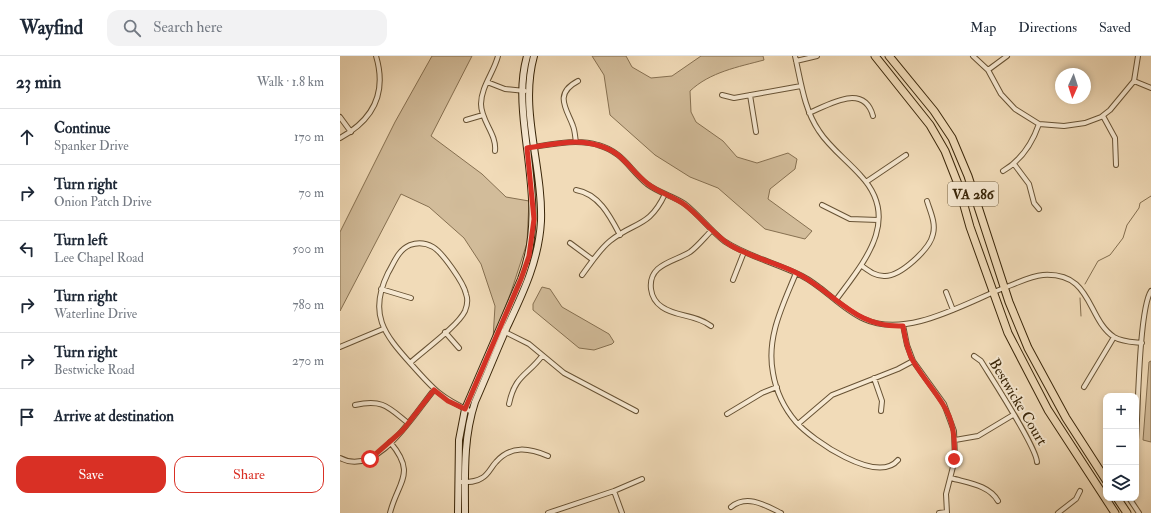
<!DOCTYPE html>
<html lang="en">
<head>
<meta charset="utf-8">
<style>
	body { margin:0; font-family:"IM FELL Double Pica",serif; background:#f2f2f3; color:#1f2937 }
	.controls { position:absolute; right:12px; bottom:12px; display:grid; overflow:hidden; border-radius:8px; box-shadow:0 2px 6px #0003 }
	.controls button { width:36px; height:36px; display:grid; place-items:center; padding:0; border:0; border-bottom:1px solid #e0e1e3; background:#fff; color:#1f2937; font:20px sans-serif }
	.compass { position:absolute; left:715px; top:12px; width:36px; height:36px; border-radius:50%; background:#fff; box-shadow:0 2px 6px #0003; rotate:183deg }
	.stop { position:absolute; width:12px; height:12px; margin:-9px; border:3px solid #d93025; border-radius:50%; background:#fff }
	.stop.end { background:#d93025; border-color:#fff; box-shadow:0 1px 4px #0008 }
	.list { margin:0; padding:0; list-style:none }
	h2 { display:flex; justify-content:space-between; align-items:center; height:52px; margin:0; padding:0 16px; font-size:17px }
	h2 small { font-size:13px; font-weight:400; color:#747a83 }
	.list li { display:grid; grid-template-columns:26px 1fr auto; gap:12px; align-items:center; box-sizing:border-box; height:56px; padding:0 16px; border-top:1px solid #e0e1e3 }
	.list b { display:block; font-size:15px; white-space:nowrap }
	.list p { margin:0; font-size:13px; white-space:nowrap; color:#747a83 }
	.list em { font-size:13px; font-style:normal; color:#747a83 }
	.actions { display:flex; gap:8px; padding:12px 16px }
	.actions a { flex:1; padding:9px 0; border:1px solid #d93025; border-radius:12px; text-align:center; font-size:14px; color:#d93025 }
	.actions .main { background:#d93025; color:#fff }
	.icon { flex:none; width:22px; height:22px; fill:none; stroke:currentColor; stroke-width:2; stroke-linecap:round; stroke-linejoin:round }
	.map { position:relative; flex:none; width:811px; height:457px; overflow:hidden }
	header { display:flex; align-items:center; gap:24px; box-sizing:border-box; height:56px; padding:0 20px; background:#fff; border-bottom:1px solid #e0e1e3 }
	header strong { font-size:19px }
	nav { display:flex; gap:22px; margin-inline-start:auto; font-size:14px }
	.search { width:280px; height:36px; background:#f2f2f3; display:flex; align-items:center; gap:10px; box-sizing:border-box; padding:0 14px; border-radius:12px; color:#747a83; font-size:15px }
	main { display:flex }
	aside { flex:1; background:#fff }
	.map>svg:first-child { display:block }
	.green { fill:#d2bc9a; stroke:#867051 }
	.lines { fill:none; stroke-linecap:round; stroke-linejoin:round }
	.stream { stroke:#826d4e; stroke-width:1 }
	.street-casing { stroke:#675234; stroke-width:6 }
	.secondary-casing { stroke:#392508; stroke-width:8 }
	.highway-casing { stroke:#392508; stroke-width:9 }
	.street { stroke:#f6e8d1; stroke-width:4 }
	.secondary { stroke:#f6e8d1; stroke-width:6 }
	.highway { stroke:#f1dbb8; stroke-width:7 }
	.route { stroke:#d93025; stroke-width:5 }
	.labels { text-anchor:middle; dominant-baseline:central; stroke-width:4; stroke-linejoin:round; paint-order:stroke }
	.shield { fill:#f6e8d1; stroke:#726044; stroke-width:1 }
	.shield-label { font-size:14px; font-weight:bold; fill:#392508 }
	.street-label { font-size:15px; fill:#392508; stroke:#f6e8d1 }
</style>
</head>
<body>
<header>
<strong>Wayfind</strong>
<div class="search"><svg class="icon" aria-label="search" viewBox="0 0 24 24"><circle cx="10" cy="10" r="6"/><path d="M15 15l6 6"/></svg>Search here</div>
<nav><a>Map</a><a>Directions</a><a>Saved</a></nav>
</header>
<main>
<aside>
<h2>23 min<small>Walk · 1.8 km</small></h2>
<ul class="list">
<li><svg class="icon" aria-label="ahead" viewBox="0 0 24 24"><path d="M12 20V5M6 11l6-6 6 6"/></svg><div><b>Continue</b><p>Spanker Drive</p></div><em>170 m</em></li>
<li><svg class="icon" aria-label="right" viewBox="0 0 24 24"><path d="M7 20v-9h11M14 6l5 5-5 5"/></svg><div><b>Turn right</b><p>Onion Patch Drive</p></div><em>70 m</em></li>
<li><svg class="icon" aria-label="left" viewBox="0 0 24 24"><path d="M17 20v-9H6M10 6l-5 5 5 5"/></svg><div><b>Turn left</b><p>Lee Chapel Road</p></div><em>500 m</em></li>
<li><svg class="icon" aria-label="right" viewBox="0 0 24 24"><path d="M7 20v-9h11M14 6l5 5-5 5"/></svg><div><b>Turn right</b><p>Waterline Drive</p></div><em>780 m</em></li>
<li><svg class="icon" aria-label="right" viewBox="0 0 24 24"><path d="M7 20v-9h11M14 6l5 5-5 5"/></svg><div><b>Turn right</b><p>Bestwicke Road</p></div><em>270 m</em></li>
<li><svg class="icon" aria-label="arrive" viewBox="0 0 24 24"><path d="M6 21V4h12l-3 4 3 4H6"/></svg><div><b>Arrive at destination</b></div></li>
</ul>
<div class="actions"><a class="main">Save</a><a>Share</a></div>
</aside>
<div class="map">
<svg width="811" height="457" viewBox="0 0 811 457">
	<rect width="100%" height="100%" fill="#f1dbb8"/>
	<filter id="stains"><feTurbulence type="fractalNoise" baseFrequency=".005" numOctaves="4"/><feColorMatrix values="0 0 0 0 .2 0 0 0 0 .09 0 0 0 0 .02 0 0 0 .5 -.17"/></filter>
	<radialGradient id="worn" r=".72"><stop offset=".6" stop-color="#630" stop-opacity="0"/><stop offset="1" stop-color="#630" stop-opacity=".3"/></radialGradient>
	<!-- green -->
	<path class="green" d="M 92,0 L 132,0 L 91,80 L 142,118 L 166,141 L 189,145 L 187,187 L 171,236 L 153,283 L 155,250 L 141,208 L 124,182 L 89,151 L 61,138 L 0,255 L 0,176 L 55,66 Z
		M 252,0 L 286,0 L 292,11 L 311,22 L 332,20 L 361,0 L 423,0 L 424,4 C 398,11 370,16 350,35 L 351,56 L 356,66 L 383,85 L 397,101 L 417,107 L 448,97 L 457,103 L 455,113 L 430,133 L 428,143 L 472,175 L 465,183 L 425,173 L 378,132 L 350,121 L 315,99 L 270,59 L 264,19 Z
		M 202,231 L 210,233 L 222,251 L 269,278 L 274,286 L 272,288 L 254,294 L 239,292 L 193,254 L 193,248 Z
		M 811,305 L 811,386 L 803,384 L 809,306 Z"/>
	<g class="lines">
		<!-- stream -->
		<path class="stream" d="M 745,228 L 758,205 L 770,199 L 783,182 L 787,169 L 799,152 L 800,147 L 811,140
			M 740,242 L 741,260"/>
		<defs>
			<path id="street" d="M 455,0 C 461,26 464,53 479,75 C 490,92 507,104 521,120 C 562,164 523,207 496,244
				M 633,0 L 648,14 L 661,38 L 675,53 L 699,68 L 724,70 L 745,67 L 761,61 L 770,54 L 794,25 L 798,0
				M 456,5 L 477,0
				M 648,14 L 667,0
				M 794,25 L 811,32
				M 147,26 L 165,33 L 185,35
				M 382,39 L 394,42 L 461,30
				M 410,39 L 416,76
				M 469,57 C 490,48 524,27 533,60
				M 763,60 L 775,82 L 776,109
				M 0,61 L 11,76
				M 126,64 L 143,59
				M 0,82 C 33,64 47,37 36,0
				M 236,86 C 235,81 235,75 233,70 C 227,53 213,38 238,25
				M 187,92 C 209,89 235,82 258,89 C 283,96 289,113 307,128 C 319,137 333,140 345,148 C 359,159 370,174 384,185 C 408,201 437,207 462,220 C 484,231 501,253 524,263 C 567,283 625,247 666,231 C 678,227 690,220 703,219 C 753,216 746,262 774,281 C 782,286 793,286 802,287
				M 155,95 C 157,78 141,65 141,48 C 141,31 154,16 158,0
				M 674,108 L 689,128 L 694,147 L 699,153
				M 663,115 C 682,104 692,88 699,68
				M 526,126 L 566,99
				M 236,134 C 259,138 270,160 280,179
				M 482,149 L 510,163 L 538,164
				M 230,187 L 253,204
				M 522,210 C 529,215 535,220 544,220 C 560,221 590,193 593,178 C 596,167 590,155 587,145
				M 456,217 C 443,249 426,281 433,317 C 436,335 444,352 456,366 C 472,384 537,429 558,404
				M 242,219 C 251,207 259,194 270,185 C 295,165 309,172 325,138
				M 393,224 L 404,196
				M 41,233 L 71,242
				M 606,236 L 613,254
				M 563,269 L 567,289 L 573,305 L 604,348 L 614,375 L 615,403 L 606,438 L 607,457
				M 371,270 C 355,258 336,261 322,251 C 316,247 312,241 311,233 C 308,208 334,206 350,196 C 358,190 365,181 372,174
				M 163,275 L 189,288 L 224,317 L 296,355
				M 105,276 L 119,292
				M 0,291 L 43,273
				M 634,300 L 641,305 C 652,323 696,390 697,406
				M 70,307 C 83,295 118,270 125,255 C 127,250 128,243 126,238 C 124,227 102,196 93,191 C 86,187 78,186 70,189 C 58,194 54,207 48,217 C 28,258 44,278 71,308 C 94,334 100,341 132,356
				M 534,322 L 542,345 L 541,355
				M 744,331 L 774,281
				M 169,348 C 175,319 187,320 202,300
				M 15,349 C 43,343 48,351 68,367
				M 387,358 L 422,337 L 437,331
				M 458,368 L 492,339 L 558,313 L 573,305
				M 615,384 L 638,380 L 673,359
				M 796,384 C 798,356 799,253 811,235
				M 50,386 C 77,418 58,425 50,457
				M 0,402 C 37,422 74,358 94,334
				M 611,422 C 628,427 649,429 658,445
				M 118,426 C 126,426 135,427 142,422 C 149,418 151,411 156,406 C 171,389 189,392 208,400
				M 274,435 L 282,457
				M 789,442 L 799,457
				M 391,451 C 407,438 425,449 441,457
				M 208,457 L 274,435 L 302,423
				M 599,457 L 606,456
				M 718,457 L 736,443 L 740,435"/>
			<path id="secondary" d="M 118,457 L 119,384 L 125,353 L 181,223 C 200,173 191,128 185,76 C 182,50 180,25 187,0
				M 125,457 C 125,419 123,383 135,346 C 146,321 156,296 167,271 C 183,237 199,204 201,165 C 203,110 179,54 194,0"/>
			<path id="highway" d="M 535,0 L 590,69 L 605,95 L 618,128 L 630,171 L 668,277 L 708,354 L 775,457
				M 549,0 L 594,55 L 612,82 L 628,120 L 669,246 L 688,292 L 726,362 L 766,424
				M 777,442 L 787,457"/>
		</defs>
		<!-- street casing -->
		<use href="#street" class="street-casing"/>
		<!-- secondary casing -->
		<use href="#secondary" class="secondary-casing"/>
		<!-- highway casing -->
		<use href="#highway" class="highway-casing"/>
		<!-- street -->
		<use href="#street" class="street"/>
		<!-- secondary -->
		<use href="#secondary" class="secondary"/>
		<!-- highway -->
		<use href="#highway" class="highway"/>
	</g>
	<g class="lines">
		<!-- route -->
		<path class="route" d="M 30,403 L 63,374 L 94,334 L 108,345 L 125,353 L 181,223 L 189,200 L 194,163 L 187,92 C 208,89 232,83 253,88 C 283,94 287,112 308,128 C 319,137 333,140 345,149 C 361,161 373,178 390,189 C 415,204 446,208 470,225 C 502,246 521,272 563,270 C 565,281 567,295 573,305 C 596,343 618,352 614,403"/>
	</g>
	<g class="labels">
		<!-- shield labels -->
		<rect class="shield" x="608" y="126" width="50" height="24" rx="3"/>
		<g class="shield-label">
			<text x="633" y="138">VA 286</text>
		</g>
		<!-- street labels -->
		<g class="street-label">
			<text transform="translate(678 346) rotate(59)">Bestwicke Court</text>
		</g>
	</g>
	<rect width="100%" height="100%" filter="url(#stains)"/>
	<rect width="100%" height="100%" fill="url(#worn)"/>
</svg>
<div class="controls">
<button>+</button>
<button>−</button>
<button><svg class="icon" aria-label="layers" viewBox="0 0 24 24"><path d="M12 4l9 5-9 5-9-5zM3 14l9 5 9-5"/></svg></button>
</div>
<svg class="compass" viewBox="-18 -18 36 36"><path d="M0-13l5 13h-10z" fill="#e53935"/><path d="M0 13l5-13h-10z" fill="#747a83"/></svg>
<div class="stop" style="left:30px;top:403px"></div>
<div class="stop end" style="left:614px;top:403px"></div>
</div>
</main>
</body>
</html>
